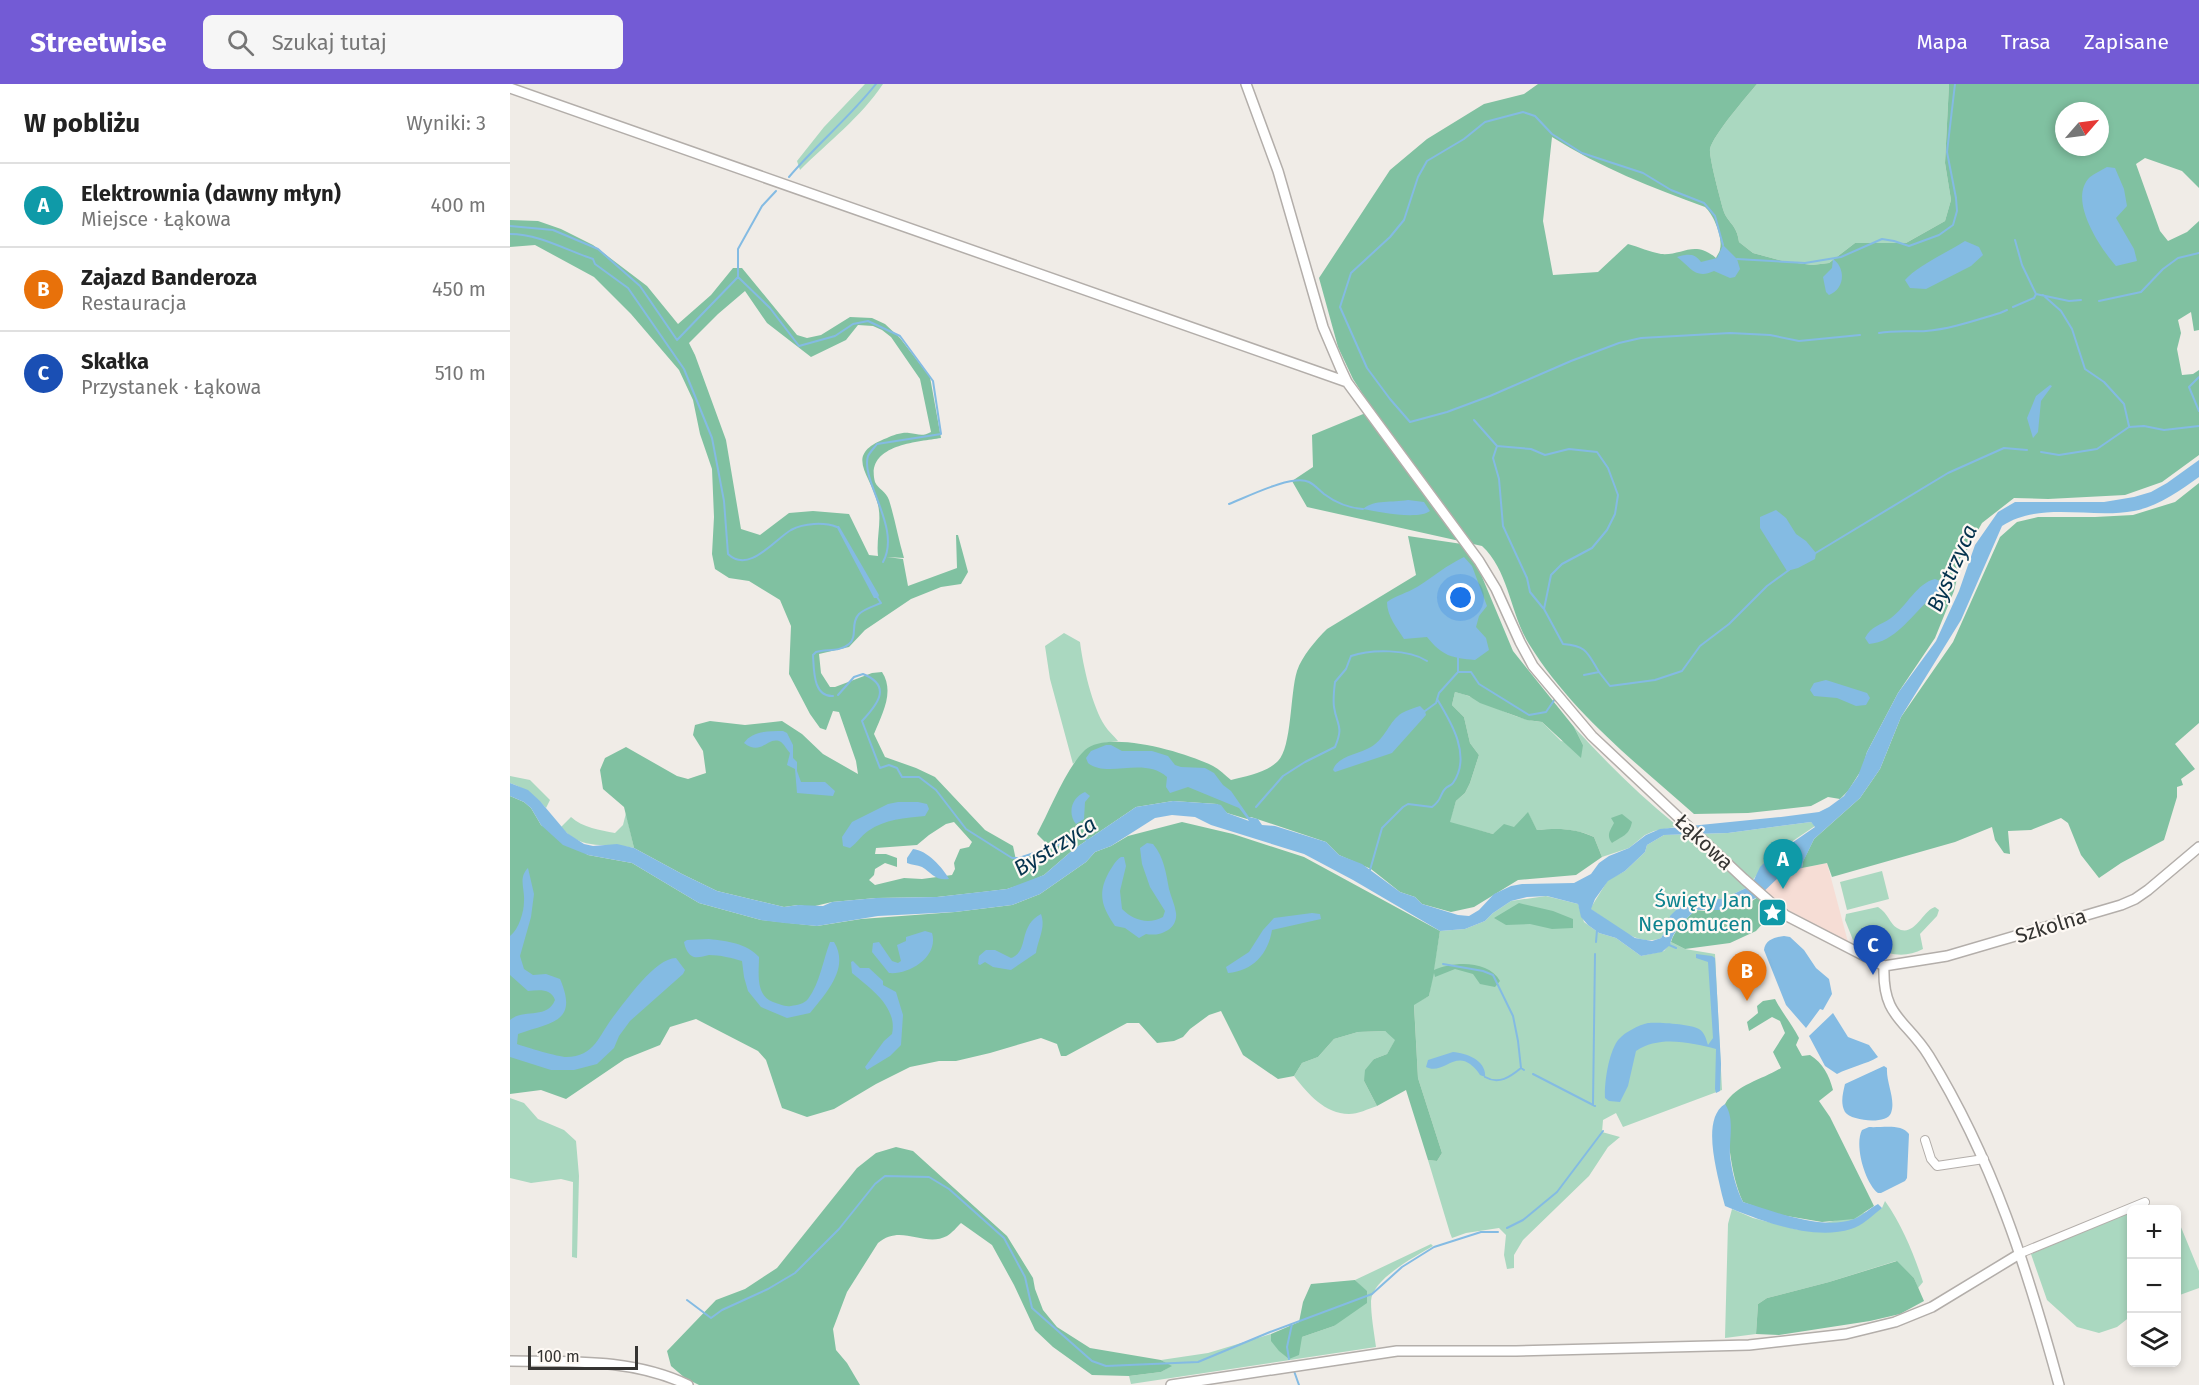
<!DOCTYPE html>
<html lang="pl">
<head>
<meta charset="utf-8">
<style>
	body { margin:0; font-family:"Fira Sans",sans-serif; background:#f6f6f6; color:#222 }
	.controls { position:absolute; right:18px; bottom:18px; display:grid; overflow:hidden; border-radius:9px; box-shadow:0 3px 9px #0003 }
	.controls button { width:54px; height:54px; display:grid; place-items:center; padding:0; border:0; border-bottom:2px solid #e0e0e0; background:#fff; color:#222; font:30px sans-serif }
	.compass { position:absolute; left:1545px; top:18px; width:54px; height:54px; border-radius:50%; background:#fff; box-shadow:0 3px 9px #0003; rotate:62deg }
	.scale { position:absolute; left:18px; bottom:15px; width:110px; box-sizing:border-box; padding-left:6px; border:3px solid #353432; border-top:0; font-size:16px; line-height:21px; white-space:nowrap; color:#353432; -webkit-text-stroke:4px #fef9f4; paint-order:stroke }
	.you { position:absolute; left:951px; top:514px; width:21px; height:21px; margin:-15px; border:4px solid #fff; border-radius:50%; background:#1a73e8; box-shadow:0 0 0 9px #1a73e833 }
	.badge { display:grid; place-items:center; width:39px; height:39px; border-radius:50%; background:#735bd5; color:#fff; font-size:20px; font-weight:700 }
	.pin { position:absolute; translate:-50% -50px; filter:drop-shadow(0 2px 3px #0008) }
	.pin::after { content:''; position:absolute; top:32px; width:21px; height:18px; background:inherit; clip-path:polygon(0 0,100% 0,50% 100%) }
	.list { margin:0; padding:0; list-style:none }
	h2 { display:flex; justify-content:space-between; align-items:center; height:78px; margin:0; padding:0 24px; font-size:26px }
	h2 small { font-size:20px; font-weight:400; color:#767676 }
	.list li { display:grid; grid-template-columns:39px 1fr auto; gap:18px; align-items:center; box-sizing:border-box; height:84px; padding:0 24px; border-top:2px solid #e0e0e0 }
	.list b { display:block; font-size:22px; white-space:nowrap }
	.list p { margin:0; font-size:20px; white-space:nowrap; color:#767676 }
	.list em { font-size:20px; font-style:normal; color:#767676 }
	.icon { flex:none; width:33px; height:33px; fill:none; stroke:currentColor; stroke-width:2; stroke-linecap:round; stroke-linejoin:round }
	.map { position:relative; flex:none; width:1689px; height:1301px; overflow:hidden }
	header { display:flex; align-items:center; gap:36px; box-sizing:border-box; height:84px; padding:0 30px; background:#735bd5; color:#fff }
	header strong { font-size:28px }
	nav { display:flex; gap:33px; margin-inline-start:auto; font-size:21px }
	.search { width:420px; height:54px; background:#f6f6f6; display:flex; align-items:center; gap:15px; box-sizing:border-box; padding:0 21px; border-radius:9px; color:#767676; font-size:22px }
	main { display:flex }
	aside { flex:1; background:#fff }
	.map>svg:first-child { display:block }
	.industrial { fill:#f6ddd5 }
	.green { fill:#aad8c0 }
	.forest { fill:#80c1a1; fill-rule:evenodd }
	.water { fill:#84bbe3; fill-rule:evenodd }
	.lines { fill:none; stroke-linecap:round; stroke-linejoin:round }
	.stream { stroke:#84bbe3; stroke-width:2 }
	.minor-casing { stroke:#b3aeaa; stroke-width:10 }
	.tertiary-casing { stroke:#b3aeaa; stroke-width:12 }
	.minor { stroke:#fff; stroke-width:8 }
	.tertiary { stroke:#fff; stroke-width:9 }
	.labels { text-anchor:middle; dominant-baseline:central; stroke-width:4.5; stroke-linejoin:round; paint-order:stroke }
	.street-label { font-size:21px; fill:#353432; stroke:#fef9f4 }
	.culture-label { font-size:21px; fill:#0d838f; stroke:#fef9f4; text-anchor:end }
	.water-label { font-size:22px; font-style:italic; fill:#05334e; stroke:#fef9f4 }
</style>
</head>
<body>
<header>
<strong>Streetwise</strong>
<div class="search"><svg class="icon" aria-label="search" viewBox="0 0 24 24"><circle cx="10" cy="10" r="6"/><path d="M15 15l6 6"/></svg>Szukaj tutaj</div>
<nav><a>Mapa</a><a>Trasa</a><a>Zapisane</a></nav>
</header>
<main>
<aside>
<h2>W pobliżu<small>Wyniki: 3</small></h2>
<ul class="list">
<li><span class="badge" style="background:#0f9aa8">A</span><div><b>Elektrownia (dawny młyn)</b><p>Miejsce · Łąkowa</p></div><em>400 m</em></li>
<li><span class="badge" style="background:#e8710a">B</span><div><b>Zajazd Banderoza</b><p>Restauracja</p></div><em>450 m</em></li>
<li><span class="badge" style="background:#1a4fb4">C</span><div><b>Skałka</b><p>Przystanek · Łąkowa</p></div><em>510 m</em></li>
</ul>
</aside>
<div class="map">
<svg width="1689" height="1301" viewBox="0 0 1689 1301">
	<rect width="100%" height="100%" fill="#f0ece7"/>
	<!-- industrial -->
	<path class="industrial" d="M 1247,774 L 1282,786 L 1317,779 L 1338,858 L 1276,825 L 1254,808 Z"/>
	<!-- green -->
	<path class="green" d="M 355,0 L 373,0 C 351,33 318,58 290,86 L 287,77 L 314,43 Z
		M 1247,0 L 1439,0 L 1435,79 L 1441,116 L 1435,137 L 1396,159 L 1345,159 L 1319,179 L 1302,181 L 1273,177 L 1243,169 L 1229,158 C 1227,140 1217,139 1213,125 C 1210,114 1199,74 1200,65 C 1203,51 1237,12 1247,0 Z
		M 554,549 L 570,558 C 573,582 582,622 595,642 C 598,647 604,652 608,657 C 583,660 579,662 563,680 L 540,595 L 535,562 Z
		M 945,608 C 975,615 998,635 1032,638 L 1051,657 L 1073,661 L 1064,643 C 1096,678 1128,710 1165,740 L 1170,742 L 1144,747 L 1135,751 L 1119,764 L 1092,773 L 1084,753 C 1064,744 1048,745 1027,746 L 1018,729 L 1004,744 L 983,750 L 939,739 L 946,717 L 955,709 L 960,699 L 969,671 L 960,659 L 954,633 L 942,621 Z
		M 0,692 L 20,696 L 40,716 L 36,724 C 26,712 14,704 0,699 Z
		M 116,729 L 124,764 C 96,757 73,769 51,743 L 61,733 C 73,744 90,746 105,749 L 113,741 Z
		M 1301,738 L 1305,742 L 1265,769 L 1236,804 L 1215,814 L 1175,819 L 1169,823 L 1158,836 L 1159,840 L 1151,854 C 1125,864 1101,837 1080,825 L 1098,796 L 1115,787 L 1135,768 L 1137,761 L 1154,751 L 1218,749 Z
		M 1372,787 L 1379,815 L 1337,826 L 1330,798 Z
		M 1036,812 L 1068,820 L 1074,838 L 1078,841 L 1089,849 L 1106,854 L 1131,872 L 1154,867 L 1161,858 L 1175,865 L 1205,870 L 1212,1006 L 1113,1043 L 1106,1029 L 1093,1036 L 1092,1048 L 1110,1053 L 1098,1063 L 1079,1092 L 1013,1156 L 1004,1171 L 1004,1184 L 997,1185 L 994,1171 L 996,1151 L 989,1144 L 956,1149 L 942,1154 L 940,1149 L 918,1076 L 927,1077 L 932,1069 L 908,994 L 904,920 L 919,912 L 930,847 L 955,845 L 975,837 L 983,829 L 1001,817 Z
		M 1368,823 C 1379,830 1379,839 1387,844 C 1404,855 1413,826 1425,823 L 1429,826 L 1427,832 L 1410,850 L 1413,865 C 1390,878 1365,866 1343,856 L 1335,836 L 1336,830 Z
		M 875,947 L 886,955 L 877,970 L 864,975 L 854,997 L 867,1022 C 858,1025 848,1030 839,1030 C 815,1030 798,1010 784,992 L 792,979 L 808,973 L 824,955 L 848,948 Z
		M 0,1014 L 14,1019 L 28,1035 L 54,1046 L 66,1057 L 69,1092 L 67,1174 L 62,1173 L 63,1098 L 51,1095 L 21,1099 L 0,1094 Z
		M 1375,1117 C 1392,1141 1404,1170 1413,1198 L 1408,1204 L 1404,1194 L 1386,1177 L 1319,1198 L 1257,1214 L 1248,1220 L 1246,1250 L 1215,1254 L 1218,1140 L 1222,1125 L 1243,1134 L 1289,1146 L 1372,1124 Z
		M 1621,1127 L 1621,1232 L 1607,1243 L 1589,1249 L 1567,1243 L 1537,1216 L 1521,1170 Z
		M 1666,1131 L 1689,1187 L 1689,1204 L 1667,1212 Z
		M 921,1160 L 923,1162 C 906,1172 862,1195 861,1217 C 861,1232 864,1248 866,1263 L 621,1300 L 619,1292 L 651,1288 L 661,1282 L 651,1276 L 698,1269 L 761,1250 L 761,1257 L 792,1253 L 824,1242 L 856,1207 L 845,1196 Z"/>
	<!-- forest -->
	<path class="forest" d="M 1028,0 L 1247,0 C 1237,12 1203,51 1200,65 C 1199,74 1210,114 1213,125 C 1217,139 1227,140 1229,158 L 1243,169 L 1273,177 L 1302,181 L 1319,179 L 1345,159 L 1396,159 L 1435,137 L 1441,116 L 1435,79 L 1439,0 L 1689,0 L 1689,104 L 1672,87 L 1635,74 L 1626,80 L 1650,147 L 1658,157 L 1677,148 L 1689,137 L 1689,246 L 1684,247 L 1681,228 L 1668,236 L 1671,249 L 1667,265 L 1672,291 L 1683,290 L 1689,286 L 1689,371 L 1652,398 L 1615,411 L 1538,415 L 1504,414 L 1472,439 L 1451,477 L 1444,507 L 1425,554 L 1388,609 L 1357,668 L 1352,685 L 1338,707 L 1330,715 L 1318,713 L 1301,722 L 1238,729 L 1184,730 C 1125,678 1061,628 1019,560 C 1000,529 999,487 972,462 L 797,423 L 782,397 L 803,383 L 802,351 L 863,326 L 843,295 L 828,263 L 809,194 L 880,86 L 917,55 L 974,20 L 1014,10 ZM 1554,27 L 1590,27 L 1590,63 L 1554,63 ZM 1042,53 C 1089,83 1143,104 1195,123 C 1204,131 1213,154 1210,165 C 1210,168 1207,171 1206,174 C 1184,155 1172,172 1151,170 C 1140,168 1129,163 1118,160 L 1088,188 L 1043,191 L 1033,137 Z
		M 0,136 L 28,137 L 51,145 L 83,161 L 137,202 L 168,240 L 201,211 L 223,184 L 232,184 L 287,251 L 297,254 L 311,251 L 340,233 L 362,234 L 375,240 L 390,254 L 420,293 L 431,354 C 406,358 355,361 365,398 C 368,405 376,407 379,416 C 385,435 388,454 394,474 L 377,473 L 393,475 L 398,502 L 447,484 L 446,451 L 448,451 L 458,488 L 451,500 L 431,503 L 401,515 L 355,546 L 339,563 L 309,570 L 311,589 L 320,603 L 325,603 L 362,589 L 372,588 C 385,608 372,630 364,650 L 375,673 L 406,684 L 425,693 L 475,746 L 503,762 L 506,776 L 516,774 L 540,763 L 527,750 C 540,726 556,684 575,666 C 598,645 678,669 703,682 C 709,685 715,691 721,696 C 736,692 756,689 768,677 C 782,663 780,609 787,587 C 792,572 806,556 817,545 L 906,491 L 898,452 L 952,460 L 970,488 L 1003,567 L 1064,643 L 1073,661 L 1071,674 L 1032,638 L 1017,636 L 970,619 L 959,612 L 945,608 L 942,621 L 954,633 L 960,659 L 969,671 L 960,699 L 955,709 L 946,717 L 940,738 L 983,750 L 994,740 L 1004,743 L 1018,728 L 1027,746 C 1048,744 1065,744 1084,753 L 1092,773 L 1066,791 L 1008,796 L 964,823 L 941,828 L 912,820 L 905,813 L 890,808 L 861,785 L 829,771 L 816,758 L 741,733 L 737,735 L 717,729 L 707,720 L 663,717 L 626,723 L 564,765 L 534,791 L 516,799 L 497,805 L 472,808 L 427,813 L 366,814 L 322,818 L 301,823 L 288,821 L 274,823 L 207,807 L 172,790 L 124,764 L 114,723 L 93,705 L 90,686 L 95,674 L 116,663 L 167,692 L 178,695 L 196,689 L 193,667 L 183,651 L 185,641 L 200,637 L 235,641 L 272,637 L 292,650 L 313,670 L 348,690 L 346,677 L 329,628 L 323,627 L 316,646 L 310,644 L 300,630 L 279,590 L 281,542 L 270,516 L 239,497 L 219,494 L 205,485 L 202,470 L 204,433 L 202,385 L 190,350 L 183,316 L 169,286 L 121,230 L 84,193 L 25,161 L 0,163 ZM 235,207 L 257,239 L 301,273 L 336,256 L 348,241 L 363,242 L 372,246 L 381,253 L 410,295 L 421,348 C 412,353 408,350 399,349 C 393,348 383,351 377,354 C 332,371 361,389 368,421 C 372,437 366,455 368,472 L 359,471 L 339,430 L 303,427 L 279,429 L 250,451 L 231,445 L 216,356 L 185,271 L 179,259 L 208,230 ZM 444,738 L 462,758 L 459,763 L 450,765 L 444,779 L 445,785 L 442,791 L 412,795 L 394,794 L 365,801 L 359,796 L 364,791 L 365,785 L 375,779 L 387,783 L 387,774 L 376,770 L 365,770 L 366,764 L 407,761 L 419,751 L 436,740 Z
		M 1689,399 L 1689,639 L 1665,660 L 1685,685 L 1671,695 L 1673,701 L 1667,703 L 1667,713 L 1654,756 L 1611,779 L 1589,794 L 1571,771 L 1558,739 L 1551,734 L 1521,746 L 1498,747 L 1500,770 L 1494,769 L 1485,756 L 1482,743 L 1445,758 L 1322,793 L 1317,779 L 1292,784 L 1293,777 L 1304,755 L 1350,714 L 1370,685 L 1391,633 L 1443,558 L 1490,453 L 1507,438 L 1528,433 L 1585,433 L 1623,431 L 1665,418 Z
		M 0,712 L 14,718 L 21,724 L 31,741 L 78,771 L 122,779 L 189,819 L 251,836 L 307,842 L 351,835 L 445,828 L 502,821 L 530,810 L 576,778 L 585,768 L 601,762 L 618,752 L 672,738 L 723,750 L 794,773 L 930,847 L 924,886 C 943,877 979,876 990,897 L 985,903 L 970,900 L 963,890 L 945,885 L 925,893 L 924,889 L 919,912 L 904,921 L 908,994 L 932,1069 L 927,1077 L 918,1076 L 896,1006 L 867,1022 L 854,997 L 855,986 L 864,975 L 877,970 L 885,956 L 875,947 L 848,948 L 824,955 L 808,973 L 792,979 L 784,992 L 768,995 L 733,971 L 711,927 L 699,931 L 680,945 L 673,953 L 664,957 L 647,959 L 629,939 L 617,939 L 556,972 L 551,972 L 547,960 L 531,954 L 480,969 L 446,977 L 429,977 L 400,983 L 366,1000 L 324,1025 L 297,1033 L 272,1024 L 256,976 L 248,967 L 186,935 L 160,943 L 150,961 L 115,975 L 56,1015 L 31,1006 L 0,1010 Z
		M 1112,730 L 1122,738 C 1119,752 1112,752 1102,759 C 1096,751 1100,747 1104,739 L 1101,734 Z
		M 1248,813 L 1262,829 L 1246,847 L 1220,859 L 1175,865 L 1161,858 C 1164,847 1176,834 1186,826 L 1194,827 L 1242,817 Z
		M 1009,819 L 1043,827 L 1063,835 L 1063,844 L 1042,845 L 1020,840 L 996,841 L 984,834 Z
		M 1265,915 C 1272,929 1282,940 1289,954 L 1286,961 L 1292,972 L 1300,971 C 1313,979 1319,991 1323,1006 L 1309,1017 L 1320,1033 L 1364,1122 L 1344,1135 L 1312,1138 L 1265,1130 L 1233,1118 C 1219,1087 1219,1053 1215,1020 C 1227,1000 1252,996 1271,984 L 1263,968 L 1275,949 L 1270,937 L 1262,933 L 1239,947 L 1237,938 L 1248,929 L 1247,922 L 1253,917 Z
		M 386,1063 L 403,1067 L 497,1152 L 523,1194 L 525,1205 L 533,1226 L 547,1243 L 580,1264 L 651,1276 L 662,1282 L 651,1288 L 619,1292 L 582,1291 L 543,1263 L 525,1246 L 504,1201 L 482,1161 L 451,1139 C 447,1143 442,1149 437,1152 C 414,1164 391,1139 368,1159 L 337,1208 L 323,1245 L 326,1266 L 337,1279 L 350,1301 L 189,1301 L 175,1294 L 161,1282 L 157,1267 L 206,1216 L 235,1205 L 267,1184 L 347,1084 L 366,1069 Z
		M 1387,1177 L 1404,1194 L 1414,1217 L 1390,1230 L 1360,1237 L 1269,1251 L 1246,1250 L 1248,1220 L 1257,1214 L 1319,1198 Z
		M 845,1196 L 857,1207 L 857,1219 L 824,1242 L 792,1253 L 789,1271 L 779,1275 L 769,1267 L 761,1257 L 761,1250 L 789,1238 L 793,1218 L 801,1200 Z"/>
	<!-- water -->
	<path class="water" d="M 1597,83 L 1605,84 L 1614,105 L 1617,122 L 1606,134 L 1624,165 L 1627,177 L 1606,182 C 1590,164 1557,115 1580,93 C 1585,89 1592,86 1597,83 Z
		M 1455,157 L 1469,163 L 1473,171 L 1461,182 L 1416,205 L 1400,204 L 1395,196 C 1407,182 1438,168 1455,157 Z
		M 1213,161 L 1227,175 L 1230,185 L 1225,193 L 1220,194 L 1204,187 C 1185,196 1181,183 1167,173 C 1178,170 1184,169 1191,178 L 1207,174 Z
		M 1323,175 C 1336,184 1335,205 1319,211 L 1316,208 L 1313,193 L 1322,184 Z
		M 1540,301 L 1542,302 L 1531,317 L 1528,348 L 1523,354 L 1517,334 L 1526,312 Z
		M 1689,376 L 1689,393 C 1669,407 1649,422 1624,427 C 1581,435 1530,417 1492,442 L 1451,536 L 1391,633 L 1370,685 L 1350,714 L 1304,755 L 1293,778 L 1292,784 L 1273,789 L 1248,813 L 1228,822 L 1213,826 L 1186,826 C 1175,835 1162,848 1160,861 L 1152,868 L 1131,872 L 1106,854 L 1089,849 L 1078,841 L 1071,833 L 1068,820 L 1037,812 L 1017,813 L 1001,817 L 983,829 L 975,837 L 955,845 L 930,847 L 843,796 L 794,770 L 701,741 L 685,733 L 662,731 L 645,734 L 601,762 L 585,768 L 576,778 L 530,810 L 502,821 L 445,828 L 368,832 L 307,842 L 274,839 L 251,836 L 189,819 L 122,779 L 78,771 L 53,761 L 31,741 L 21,724 L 14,718 L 0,712 L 0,699 L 18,706 L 30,717 L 57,749 L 74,760 L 83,762 L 107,760 L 124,764 L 172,790 L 207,807 L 274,823 L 288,821 L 313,822 L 322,818 L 366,814 L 427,813 L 497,805 L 534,791 L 564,765 L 626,723 L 663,717 L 707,720 L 711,721 L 717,729 L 739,737 L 729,724 L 678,703 L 660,709 L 656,703 L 657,693 C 633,672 598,695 578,679 L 576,674 L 581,667 L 596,661 L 601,661 L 612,667 L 642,667 L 658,672 L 665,681 L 671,683 L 695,684 L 704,689 L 713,701 L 721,707 L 739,733 L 748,735 L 752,741 L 765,742 L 816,758 L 829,771 L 852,780 L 890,808 L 905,813 L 912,820 L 948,831 L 959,832 L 969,826 L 984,810 L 1001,802 L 1012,800 L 1064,799 L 1081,790 L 1089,779 L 1099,772 L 1119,764 L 1136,751 L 1150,745 L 1271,733 L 1309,728 L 1319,723 L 1334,712 L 1348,692 L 1357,668 L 1388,609 L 1426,557 L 1449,507 L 1465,461 L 1488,428 L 1505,418 L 1594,418 L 1624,413 L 1641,408 L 1657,399 ZM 1301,738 L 1305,743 L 1257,776 L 1250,783 L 1243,798 L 1236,804 L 1215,814 L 1175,819 L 1169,823 L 1160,832 L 1159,840 L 1151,854 L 1142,857 L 1125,854 L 1081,825 L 1085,815 L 1098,797 L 1115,787 L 1135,768 L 1137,761 L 1154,751 L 1218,749 Z
		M 898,416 L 914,418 L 920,427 C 908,436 868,428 853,425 C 865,415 882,419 898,416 Z
		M 1266,426 L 1276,434 L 1286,450 L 1296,457 L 1306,469 L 1305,475 L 1288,484 L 1277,487 L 1250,444 L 1250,433 Z
		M 326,442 L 329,442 L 369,511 L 368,514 L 364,514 Z
		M 954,473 L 962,482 L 977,522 L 969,532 L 966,543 L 976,554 L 979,566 L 965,576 C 942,574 932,572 917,553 L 894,555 C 887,544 877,532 877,518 C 887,511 897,509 907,503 C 923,493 937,481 954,473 Z
		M 1425,495 L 1433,498 L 1434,506 C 1429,510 1423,513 1418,517 C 1400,533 1385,558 1359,560 L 1355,554 C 1361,542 1371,541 1381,534 C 1396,523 1407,499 1425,495 Z
		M 1316,596 L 1357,609 L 1360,614 L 1356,621 L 1346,622 L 1327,614 L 1304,612 L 1300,606 L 1304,599 Z
		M 910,622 L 915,627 L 916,631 L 882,669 L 825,688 L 823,686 C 827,672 849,670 861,663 C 876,654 879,637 892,629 C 897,626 904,624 910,622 Z
		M 273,647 L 277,649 L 283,661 L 283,674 L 287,678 L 287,687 L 291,698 L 315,698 L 325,707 L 323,712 L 287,709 L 285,685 L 277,681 L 280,669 C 277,666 274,660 271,658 C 258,651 252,673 234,659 C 242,647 259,647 273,647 Z
		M 575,708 L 580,712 L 575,718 L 574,735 L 566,740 C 557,729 562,713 575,708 Z
		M 388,718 L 408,718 L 417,720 L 419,725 L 415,732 C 395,734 375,735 358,747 C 351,752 347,759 340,764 L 333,762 L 332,753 L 342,738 L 378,720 Z
		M 637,759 L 643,760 C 654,773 656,789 659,805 C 661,813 665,821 666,829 C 668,845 650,853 636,850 L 629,854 L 615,844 L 605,842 C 592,823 587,810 599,788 C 603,782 605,777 611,773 L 614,773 L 616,782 L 610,807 L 612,825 C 623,836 638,841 653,833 L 655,827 L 640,803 L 632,780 L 630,764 Z
		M 403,765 C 417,766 433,784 439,795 C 425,797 422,789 412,783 C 407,781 402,781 397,779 L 397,774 Z
		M 18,784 L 24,810 L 21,833 L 10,872 L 14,885 L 23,891 L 36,890 L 50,895 C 69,939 41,938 8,950 L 7,960 C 15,963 49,973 56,973 C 85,973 89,951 103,933 C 116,917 145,874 166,874 L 175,886 L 173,890 L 120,937 L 109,952 L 104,964 L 87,980 L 64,986 L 41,986 L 0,973 L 0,936 C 14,924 37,936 45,916 C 41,904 29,906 18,907 L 0,891 L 0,852 C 9,845 14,828 14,817 C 15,805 8,794 18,784 Z
		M 802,829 L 810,830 L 811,835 L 762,846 C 758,870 743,887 718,889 L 716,883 L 739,868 L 753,846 L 764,834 Z
		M 531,830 C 536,844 528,855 526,869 L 501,886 L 483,883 L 475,878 L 470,881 L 468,880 L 469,872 L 476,866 L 485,866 L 501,874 C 520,867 507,843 531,830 Z
		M 415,847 L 422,849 C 429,872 400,891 379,889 L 362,868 L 363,859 L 369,858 L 382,877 L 388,879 L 391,877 L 387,861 L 396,857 L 396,853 Z
		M 1274,852 L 1280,853 L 1294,866 L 1306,884 L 1319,895 L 1322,910 L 1313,926 L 1310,925 L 1296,944 L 1276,921 L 1254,866 C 1255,856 1265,853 1274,852 Z
		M 199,855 C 217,857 236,859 249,873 C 249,889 245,911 263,918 C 270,920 274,923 281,922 C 287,921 294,920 298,915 C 310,899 313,876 320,858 L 324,858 C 340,884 316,909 300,929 L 277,934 L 251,923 L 238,907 L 234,893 L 232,877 C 222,874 210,871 199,871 C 194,872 189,874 184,873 C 178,871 175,864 174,858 L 177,856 Z
		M 1186,870 L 1202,872 L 1205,874 L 1211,980 L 1210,1007 L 1206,1009 L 1205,1005 L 1206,965 C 1181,959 1150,951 1126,967 L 1118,1002 L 1110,1018 L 1099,1017 L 1095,1014 C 1094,999 1099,966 1109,955 C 1115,948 1129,941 1138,939 C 1148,938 1180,940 1189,945 C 1195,949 1196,955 1198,961 L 1203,954 L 1198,878 L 1186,874 Z
		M 343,877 L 350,884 L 359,884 L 373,897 L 373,901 L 386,908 L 393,931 L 391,961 L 380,972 L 357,986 L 355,983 L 374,957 L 382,950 C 388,923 360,904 342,889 L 341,878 Z
		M 1323,929 L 1338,953 L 1359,961 L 1368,973 C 1357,980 1340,983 1327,990 L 1315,982 L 1299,952 Z
		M 943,968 C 957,969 977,977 975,993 L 970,991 C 967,986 965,984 960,980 C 944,968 932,991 916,983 L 918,976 Z
		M 1374,982 L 1377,984 C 1376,999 1386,1015 1381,1029 C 1377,1041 1341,1037 1335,1028 C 1330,1019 1333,1009 1335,1000 Z
		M 1215,1020 C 1225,1035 1219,1054 1220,1072 C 1222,1088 1226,1104 1233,1118 C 1263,1127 1312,1147 1344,1135 C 1352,1132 1360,1124 1368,1120 L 1372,1124 C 1363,1131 1352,1142 1341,1145 C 1303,1157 1251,1137 1215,1122 L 1212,1111 C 1207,1087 1191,1035 1215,1020 Z
		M 1359,1043 C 1372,1044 1391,1039 1399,1050 L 1397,1094 L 1395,1097 L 1371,1109 L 1368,1109 C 1355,1099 1344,1061 1352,1046 Z"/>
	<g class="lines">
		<!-- stream -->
		<path class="stream" d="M 279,93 C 306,61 339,34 366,0
			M 266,107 L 252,122 L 228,165 L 228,193 L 260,224 L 289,262 L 325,252 L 343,240 L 358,237 L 390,252 L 423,297 L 431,350 L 367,360 C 364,364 360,368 358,372 C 350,397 392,444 373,478
			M 0,142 L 43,146 L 88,165 L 130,202 L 167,256 L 228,193
			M 0,150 C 29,150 56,166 83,175 L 85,180 L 118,204 L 174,285 L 202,354 L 214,417 L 218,470 C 239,490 264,456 281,446 C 294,439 314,438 327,443
			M 1505,156 L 1512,181 L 1526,210 L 1559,217 L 1571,216
			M 1213,161 L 1205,132 L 1194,119 L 1161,106 L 1133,89 L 1072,69 L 1042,50 L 1025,32 L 1013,28 L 975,38 L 954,55 L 917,77 L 908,93 L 894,136 L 880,153 L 841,189 L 830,223 L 857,284 L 880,315 L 900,338 L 937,328 L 980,312 L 1061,277 L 1109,259 L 1131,254 L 1220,249 L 1260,251 L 1289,257 L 1350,251
			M 1227,175 L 1295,179 L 1331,173 L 1372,155 L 1384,157 L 1399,162 L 1429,151 L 1443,141 L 1447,127 L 1446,114 L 1437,68 L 1445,0
			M 1533,211 L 1551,227 L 1562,245 L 1575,285 L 1594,298 L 1614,320 L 1619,342
			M 1589,217 L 1631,208 L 1653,185 L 1668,174 L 1689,169
			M 1503,223 L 1524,214 L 1526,210
			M 1369,249 C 1385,246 1400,248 1416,247 C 1441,245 1466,236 1490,229 L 1497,226
			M 1689,293 L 1679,303 L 1689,327
			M 964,336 L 987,362 L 1021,365 L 1035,371 L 1059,365 L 1087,368 L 1098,384 L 1108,411 L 1105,430 L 1097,446 L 1082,464 L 1052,480 L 1041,491 L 1034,525 L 1053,560 C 1077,562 1077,568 1089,588
			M 987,362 L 983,374 L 989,395 L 993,442 L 1017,494 L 1020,508 L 1033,524
			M 1531,368 L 1549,371 L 1587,365 L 1619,343 L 1634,342 L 1654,346 L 1689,342
			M 719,420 C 737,413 782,390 799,398 C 805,401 809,406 814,410 C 826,419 838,424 853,425
			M 1304,470 L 1438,389 L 1494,364 L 1517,366
			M 948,574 L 948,588 L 961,588 L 969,600 L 1019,631 L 1036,628 L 1045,615
			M 1074,591 L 1089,588 L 1100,602 L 1145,596 L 1172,587 L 1190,562 L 1219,540 L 1257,502 L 1279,486
			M 328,611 L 344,593 L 353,590 C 383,602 367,621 352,637 L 370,684 L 379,681 L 387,684 L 392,693 L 409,693 L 426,706 L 456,745 L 502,774 L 509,774 L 560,757 L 569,751 L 578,757
			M 323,612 C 303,613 304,586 303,571 L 306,568 C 317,565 330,568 339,560 C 348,553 340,539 349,530 C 354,525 364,522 371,519 L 367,513
			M 915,627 L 926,619 L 929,609 L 948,588
			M 746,723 L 773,692 L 795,678 L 825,663 C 834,642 827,642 824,623 C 823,615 824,606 825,598 L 836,585 L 841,572 C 861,565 899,565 917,577
			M 860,786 L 872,744 L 893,723 L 898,720 L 922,723 C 933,715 929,711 935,705 C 937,702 941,702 943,699 C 962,672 941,638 927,615
			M 1086,858 L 1087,846
			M 1157,860 L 1166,864
			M 933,880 L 973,887 L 983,891 L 1003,932 L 1008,957 L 1011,984 L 1014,986
			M 1023,990 L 1085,1022
			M 975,993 C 989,1001 1000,993 1011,984
			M 1083,1021 L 1085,870
			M 997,1144 L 1013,1136 L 1047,1108 L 1093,1047
			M 177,1216 L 201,1234 L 212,1226 L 258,1205 L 285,1189 L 329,1145 L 365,1100 L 375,1092 L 419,1093 L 439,1105 L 494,1154 L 515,1193 L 522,1224 L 582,1277 L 596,1282 L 688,1278 L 760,1248 L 862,1210 L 892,1183 L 924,1163 L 971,1148 L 988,1148
			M 779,1275 L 777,1263 L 782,1240
			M 784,1287 L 789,1301"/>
		<defs>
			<path id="minor" d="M 1415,1056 L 1421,1075 L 1427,1082 L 1474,1075
				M 1511,1169 L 1635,1118"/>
			<path id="tertiary" d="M 736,0 L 768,87 L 813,243 L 830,283 L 837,298 L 969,477 L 986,505 L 1010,558 L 1023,582 L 1082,652 L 1234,795 L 1275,831 L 1374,882 L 1437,872 L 1611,821 L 1625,815 L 1638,806 L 1689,763
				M 0,4 L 837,298
				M 1374,882 C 1372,934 1396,935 1419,972 C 1483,1076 1517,1184 1549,1301
				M 0,1277 C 60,1278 122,1274 178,1301
				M 661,1301 L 887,1267 L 1006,1267 L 1239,1261 L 1336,1250 L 1385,1238 L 1422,1223 L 1511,1169"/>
		</defs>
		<!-- minor casing -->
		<use href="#minor" class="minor-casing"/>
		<!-- tertiary casing -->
		<use href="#tertiary" class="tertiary-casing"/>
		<!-- minor -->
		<use href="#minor" class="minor"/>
		<!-- tertiary -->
		<use href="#tertiary" class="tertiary"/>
	</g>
	<!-- icons -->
	<defs>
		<symbol id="sight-square" viewBox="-11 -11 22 22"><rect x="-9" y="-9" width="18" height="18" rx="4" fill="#0f9aa8" stroke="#fef9f4"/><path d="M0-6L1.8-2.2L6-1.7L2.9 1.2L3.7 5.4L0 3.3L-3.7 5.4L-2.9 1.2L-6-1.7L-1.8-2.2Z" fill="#fff"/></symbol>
	</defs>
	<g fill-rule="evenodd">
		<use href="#sight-square" x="1246" y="812" width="33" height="33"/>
	</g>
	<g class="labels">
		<!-- street labels -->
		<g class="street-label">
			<text transform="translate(1194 758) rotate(43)">Łąkowa</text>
			<text transform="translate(1541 842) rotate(-17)">Szkolna</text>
		</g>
		<!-- culture labels -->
		<g class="culture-label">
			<text x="1242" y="816">Święty Jan<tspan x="1242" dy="24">Nepomucen</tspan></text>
		</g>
		<!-- water labels -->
		<g class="water-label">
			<text transform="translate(1442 484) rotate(-66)">Bystrzyca</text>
			<text transform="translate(545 762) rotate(-32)">Bystrzyca</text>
		</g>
	</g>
</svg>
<div class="controls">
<button>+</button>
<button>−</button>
<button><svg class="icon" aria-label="layers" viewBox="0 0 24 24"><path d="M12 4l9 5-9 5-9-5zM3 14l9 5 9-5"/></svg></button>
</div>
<svg class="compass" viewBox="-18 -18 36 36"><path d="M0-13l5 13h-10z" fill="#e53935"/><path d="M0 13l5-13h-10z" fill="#767676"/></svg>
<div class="scale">100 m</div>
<div class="you"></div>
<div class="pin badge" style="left:1273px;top:805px;background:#0f9aa8">A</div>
<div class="pin badge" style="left:1237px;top:917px;background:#e8710a">B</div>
<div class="pin badge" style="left:1363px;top:891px;background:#1a4fb4">C</div>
</div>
</main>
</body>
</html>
